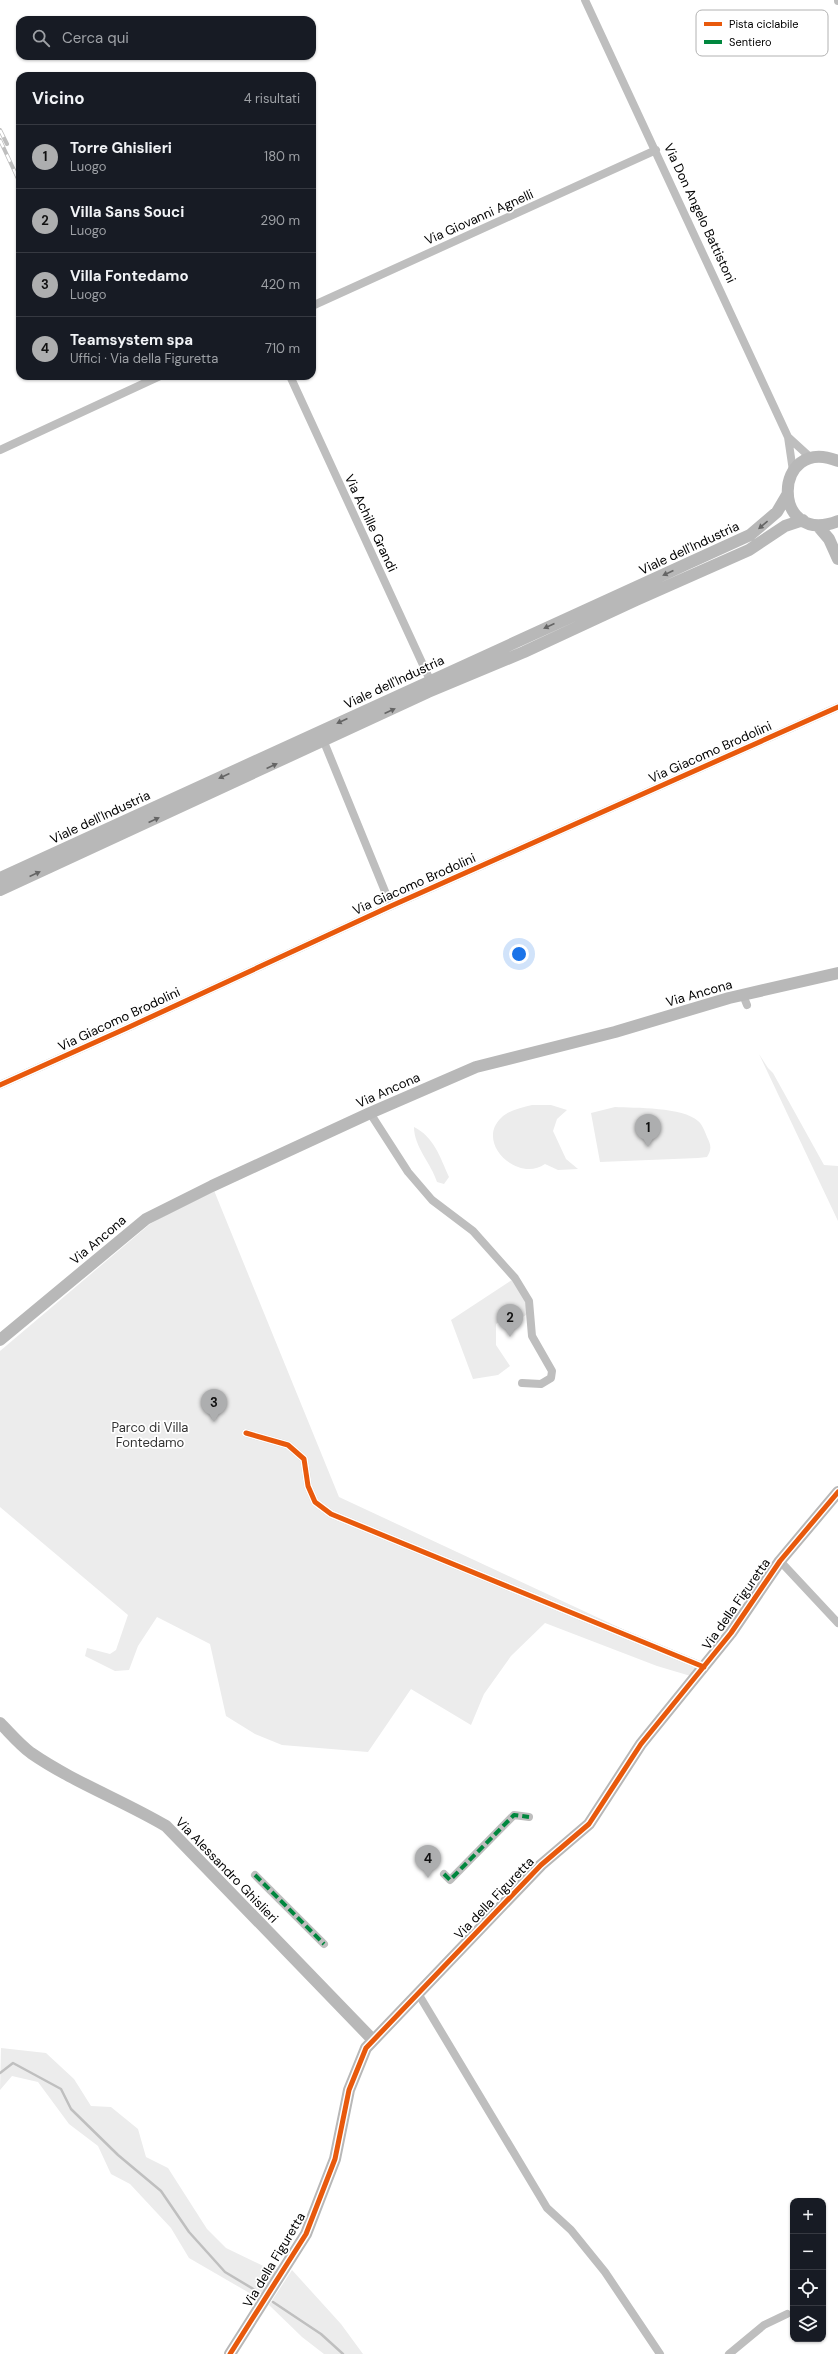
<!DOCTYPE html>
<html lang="it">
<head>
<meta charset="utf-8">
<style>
	body { margin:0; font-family:"DM Sans",sans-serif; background:#242831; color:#f1f3f6 }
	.controls { position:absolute; right:12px; bottom:12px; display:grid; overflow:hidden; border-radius:8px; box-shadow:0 1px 3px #0004 }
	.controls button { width:36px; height:36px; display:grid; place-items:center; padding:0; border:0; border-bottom:1px solid #363941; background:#171b24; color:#f1f3f6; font:20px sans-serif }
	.you { position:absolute; left:519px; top:954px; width:14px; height:14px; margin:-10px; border:3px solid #fff; border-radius:50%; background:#1a73e8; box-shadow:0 0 0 6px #1a73e833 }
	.badge { display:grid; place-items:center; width:26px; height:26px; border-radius:50%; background:#adaeaf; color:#111; font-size:13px; font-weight:700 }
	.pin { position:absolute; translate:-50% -33px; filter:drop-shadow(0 1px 2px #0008) }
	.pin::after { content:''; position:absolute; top:21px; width:14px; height:12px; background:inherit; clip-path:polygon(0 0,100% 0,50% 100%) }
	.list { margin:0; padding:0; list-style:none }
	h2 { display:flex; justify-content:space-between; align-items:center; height:52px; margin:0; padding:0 16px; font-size:17px }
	h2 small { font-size:13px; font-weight:400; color:#9ea1a6 }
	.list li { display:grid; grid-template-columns:26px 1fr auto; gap:12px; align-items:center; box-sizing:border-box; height:64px; padding:0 16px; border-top:1px solid #363941 }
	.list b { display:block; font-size:15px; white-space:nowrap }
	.list p { margin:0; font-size:13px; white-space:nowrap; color:#9ea1a6 }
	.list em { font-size:13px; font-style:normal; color:#9ea1a6 }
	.icon { flex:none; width:22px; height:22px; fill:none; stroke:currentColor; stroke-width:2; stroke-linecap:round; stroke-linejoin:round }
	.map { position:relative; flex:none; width:838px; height:2354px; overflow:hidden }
	.search { position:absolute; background:#171b24; box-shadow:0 1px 3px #0004; left:16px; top:16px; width:300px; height:44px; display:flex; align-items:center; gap:10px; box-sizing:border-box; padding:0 14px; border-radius:12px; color:#9ea1a6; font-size:15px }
	.panel { position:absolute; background:#171b24; box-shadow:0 1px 3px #0004; left:16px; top:72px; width:300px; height:308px; border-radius:12px }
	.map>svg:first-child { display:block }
	.green { fill:#ececec }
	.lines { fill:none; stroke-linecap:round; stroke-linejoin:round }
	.stream { stroke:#bfbfbf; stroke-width:2.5 }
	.street { stroke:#bebebe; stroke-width:8 }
	.secondary { stroke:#b8b8b8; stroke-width:12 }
	.rail-casing { stroke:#bebebe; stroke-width:4 }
	.rail { stroke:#fff; stroke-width:2.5; stroke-dasharray:8; stroke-linecap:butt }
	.quiet { stroke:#00873e; stroke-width:4; stroke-dasharray:8 4; stroke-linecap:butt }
	.cycleway-casing { stroke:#fff; stroke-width:8 }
	.cycleway { stroke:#e8590c; stroke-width:5 }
	.oneway { fill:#656565 }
	.labels { text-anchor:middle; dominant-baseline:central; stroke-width:3.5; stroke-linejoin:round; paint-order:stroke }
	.street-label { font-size:13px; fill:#000; stroke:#fff }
	.park-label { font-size:13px; fill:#333; stroke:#fff }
	.key { fill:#fff; stroke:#b2b2b2; stroke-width:1 }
	.key-label { font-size:11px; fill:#000 }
</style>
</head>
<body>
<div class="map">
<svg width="838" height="2354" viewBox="0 0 838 2354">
	<rect width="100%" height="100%" fill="#fff"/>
	<!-- green -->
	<path class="green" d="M 759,1054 L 768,1068 L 773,1073 L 824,1165 L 838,1166 L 838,1221 Z
		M 532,1105 L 551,1105 L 567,1110 L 557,1119 L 553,1131 L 566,1159 L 578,1169 L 558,1170 L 545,1164 C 518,1183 475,1143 501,1118 C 509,1110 521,1108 532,1105 Z
		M 615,1107 C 635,1108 683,1107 698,1121 C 702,1124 705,1132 707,1137 C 711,1145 712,1149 707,1157 L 698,1158 L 600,1162 L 591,1113 Z
		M 414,1127 C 434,1137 440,1157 449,1177 L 444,1184 L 437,1182 C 431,1163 414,1147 414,1127 Z
		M 213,1188 L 339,1497 L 704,1667 L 694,1677 L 657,1666 L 545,1623 L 511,1656 L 484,1694 L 471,1725 L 411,1689 L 368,1752 L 282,1745 L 255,1734 L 226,1716 L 210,1644 L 157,1617 L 138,1646 L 129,1670 L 115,1671 L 85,1656 L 87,1648 L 110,1654 L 116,1650 L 128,1615 L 0,1507 L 0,1351 L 150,1224 Z
		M 512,1280 C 519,1291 529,1301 526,1315 L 519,1319 L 514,1313 L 496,1324 L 496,1345 L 510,1366 L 498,1375 L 473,1379 L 451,1320 Z
		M 1,2048 L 46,2053 L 74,2079 L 91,2106 L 111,2107 L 138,2129 L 146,2157 L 168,2168 L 207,2229 L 226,2248 L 276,2272 L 258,2298 L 189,2258 L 171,2228 L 130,2184 L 111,2174 L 98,2146 L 69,2124 L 38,2082 L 12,2076 L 0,2090 Z
		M 292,2270 L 341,2324 L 363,2354 L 324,2354 L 302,2337 L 269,2305 Z"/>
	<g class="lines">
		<!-- stream -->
		<path class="stream" d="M 0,2073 L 13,2063 L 61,2089 L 71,2109 L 118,2155 L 161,2191 L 189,2232 L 225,2272 L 260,2293
			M 273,2302 L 321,2334 L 343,2354"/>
		<!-- street -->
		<path class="street" d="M 585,0 L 788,437 L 793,471
			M 838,0 L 838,1
			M 312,306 L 656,150
			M 290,376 L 430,680
			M 788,437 L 811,458
			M 0,450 L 160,376
			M 324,742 L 391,906
			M 743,995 L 747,1005
			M 0,1085 L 127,1028 L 391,906 L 838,707
			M 370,1113 L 408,1172 L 432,1200 L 473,1231 L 515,1278 L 529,1301 L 532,1336 L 552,1371 L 551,1378 L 541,1384 L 522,1383
			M 246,1433 L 288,1445 L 304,1459 L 308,1486 L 315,1502 L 331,1514 L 704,1667
			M 780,1561 L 838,1623
			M 444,1874 L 450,1880 L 514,1815 L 529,1817
			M 255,1875 L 324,1944
			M 419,1995 L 547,2208 L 571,2230 L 605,2272 L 660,2354
			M 729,2354 L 764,2325 L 787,2314"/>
		<!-- secondary -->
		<path class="secondary" d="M 838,461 C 772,434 770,548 838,521
			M 818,526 L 829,539 L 838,559
			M 0,878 L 750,535 L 777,512 L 787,495
			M 0,890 L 428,692 L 524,652 L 636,600 L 749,550 L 785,526 L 803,520
			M 0,1340 L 146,1219 L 212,1186 L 370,1113 L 476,1067 L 615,1032 L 729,998 L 838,973
			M 0,1723 C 10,1733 20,1745 31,1753 C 73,1782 122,1800 166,1826 L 372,2039
			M 230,2354 L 306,2234 L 335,2159 L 349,2090 L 366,2048 L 541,1865 L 589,1824 L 641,1744 L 731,1633 L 780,1561 L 838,1492"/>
		<defs>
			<path id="rail" d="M 0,130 L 7,144
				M 0,140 L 20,183"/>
		</defs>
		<!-- rail casing -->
		<use href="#rail" class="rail-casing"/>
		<!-- rail -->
		<use href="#rail" class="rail"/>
		<!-- quiet -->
		<path class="quiet" d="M 444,1874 L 450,1880 L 514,1815 L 529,1817
			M 255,1875 L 324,1944"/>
		<defs>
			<path id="cycleway" d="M 0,1085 L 127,1028 L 391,906 L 838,707
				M 246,1433 L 288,1445 L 304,1459 L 308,1486 L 315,1502 L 331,1514 L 704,1667
				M 230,2354 L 306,2234 L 335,2159 L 349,2090 L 366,2048 L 541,1865 L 589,1824 L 641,1744 L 731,1633 L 780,1561 L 838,1492"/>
		</defs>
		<!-- cycleway casing -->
		<use href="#cycleway" class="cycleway-casing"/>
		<!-- cycleway -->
		<use href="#cycleway" class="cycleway"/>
	</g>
	<!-- one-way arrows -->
	<defs><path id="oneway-solid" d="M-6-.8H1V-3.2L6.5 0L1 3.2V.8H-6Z"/></defs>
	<g class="oneway">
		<use href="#oneway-solid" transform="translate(763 525) rotate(140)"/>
		<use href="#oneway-solid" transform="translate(668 573) rotate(155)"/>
		<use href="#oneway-solid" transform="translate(549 626) rotate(156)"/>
		<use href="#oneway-solid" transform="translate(390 711) rotate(-25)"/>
		<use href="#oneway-solid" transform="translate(342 721) rotate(155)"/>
		<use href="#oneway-solid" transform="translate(272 766) rotate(-25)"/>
		<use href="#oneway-solid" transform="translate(224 776) rotate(155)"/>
		<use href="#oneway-solid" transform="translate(154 820) rotate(-25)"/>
		<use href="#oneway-solid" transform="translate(35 874) rotate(-25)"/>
	</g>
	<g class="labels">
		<!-- street labels -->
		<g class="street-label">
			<text transform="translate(700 213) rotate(65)">Via Don Angelo Battistoni</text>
			<text transform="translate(479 217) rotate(-24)">Via Giovanni Agnelli</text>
			<text transform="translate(371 523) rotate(65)">Via Achille Grandi</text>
			<text transform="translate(689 548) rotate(-25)">Viale dell'Industria</text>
			<text transform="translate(394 682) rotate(-25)">Viale dell'Industria</text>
			<text transform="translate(710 752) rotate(-24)">Via Giacomo Brodolini</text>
			<text transform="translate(100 817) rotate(-25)">Viale dell'Industria</text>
			<text transform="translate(414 884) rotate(-24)">Via Giacomo Brodolini</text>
			<text transform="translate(699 993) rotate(-16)">Via Ancona</text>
			<text transform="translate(119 1019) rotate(-25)">Via Giacomo Brodolini</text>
			<text transform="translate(388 1090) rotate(-24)">Via Ancona</text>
			<text transform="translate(98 1240) rotate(-40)">Via Ancona</text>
			<text transform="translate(736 1604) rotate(-55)">Via della Figuretta</text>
			<text transform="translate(227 1870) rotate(46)">Via Alessandro Ghislieri</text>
			<text transform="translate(494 1898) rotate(-46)">Via della Figuretta</text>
			<text transform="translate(274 2260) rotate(-59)">Via della Figuretta</text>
		</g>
		<!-- park labels -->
		<g class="park-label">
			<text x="150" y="1427">Parco di Villa<tspan x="150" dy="15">Fontedamo</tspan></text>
		</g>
	</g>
	<!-- legend -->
	<rect x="696" y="10" width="132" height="46" rx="6" class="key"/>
	<rect x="704" y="22" width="18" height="4" fill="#e8590c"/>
	<rect x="704" y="40" width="18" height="4" fill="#00873e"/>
	<g class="key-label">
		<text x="729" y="28">Pista ciclabile</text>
		<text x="729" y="46">Sentiero</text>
	</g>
</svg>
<div class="controls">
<button>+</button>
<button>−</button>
<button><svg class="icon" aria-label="locate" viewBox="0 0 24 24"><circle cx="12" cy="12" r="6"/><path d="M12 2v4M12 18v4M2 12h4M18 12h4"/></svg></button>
<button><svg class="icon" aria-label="layers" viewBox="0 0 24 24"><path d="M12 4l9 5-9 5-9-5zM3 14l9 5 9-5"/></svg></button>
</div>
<div class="you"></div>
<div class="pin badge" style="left:648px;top:1147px">1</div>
<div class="pin badge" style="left:510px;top:1337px">2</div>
<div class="pin badge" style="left:214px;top:1422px">3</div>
<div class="pin badge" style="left:428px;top:1878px">4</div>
<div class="search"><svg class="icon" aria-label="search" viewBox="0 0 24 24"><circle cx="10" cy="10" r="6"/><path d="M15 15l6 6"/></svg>Cerca qui</div>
<section class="panel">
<h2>Vicino<small>4 risultati</small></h2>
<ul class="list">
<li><span class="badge">1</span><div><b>Torre Ghislieri</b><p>Luogo</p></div><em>180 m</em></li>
<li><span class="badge">2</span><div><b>Villa Sans Souci</b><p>Luogo</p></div><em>290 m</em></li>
<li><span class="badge">3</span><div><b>Villa Fontedamo</b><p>Luogo</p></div><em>420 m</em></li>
<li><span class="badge">4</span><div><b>Teamsystem spa</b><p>Uffici · Via della Figuretta</p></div><em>710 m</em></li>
</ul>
</section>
</div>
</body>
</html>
